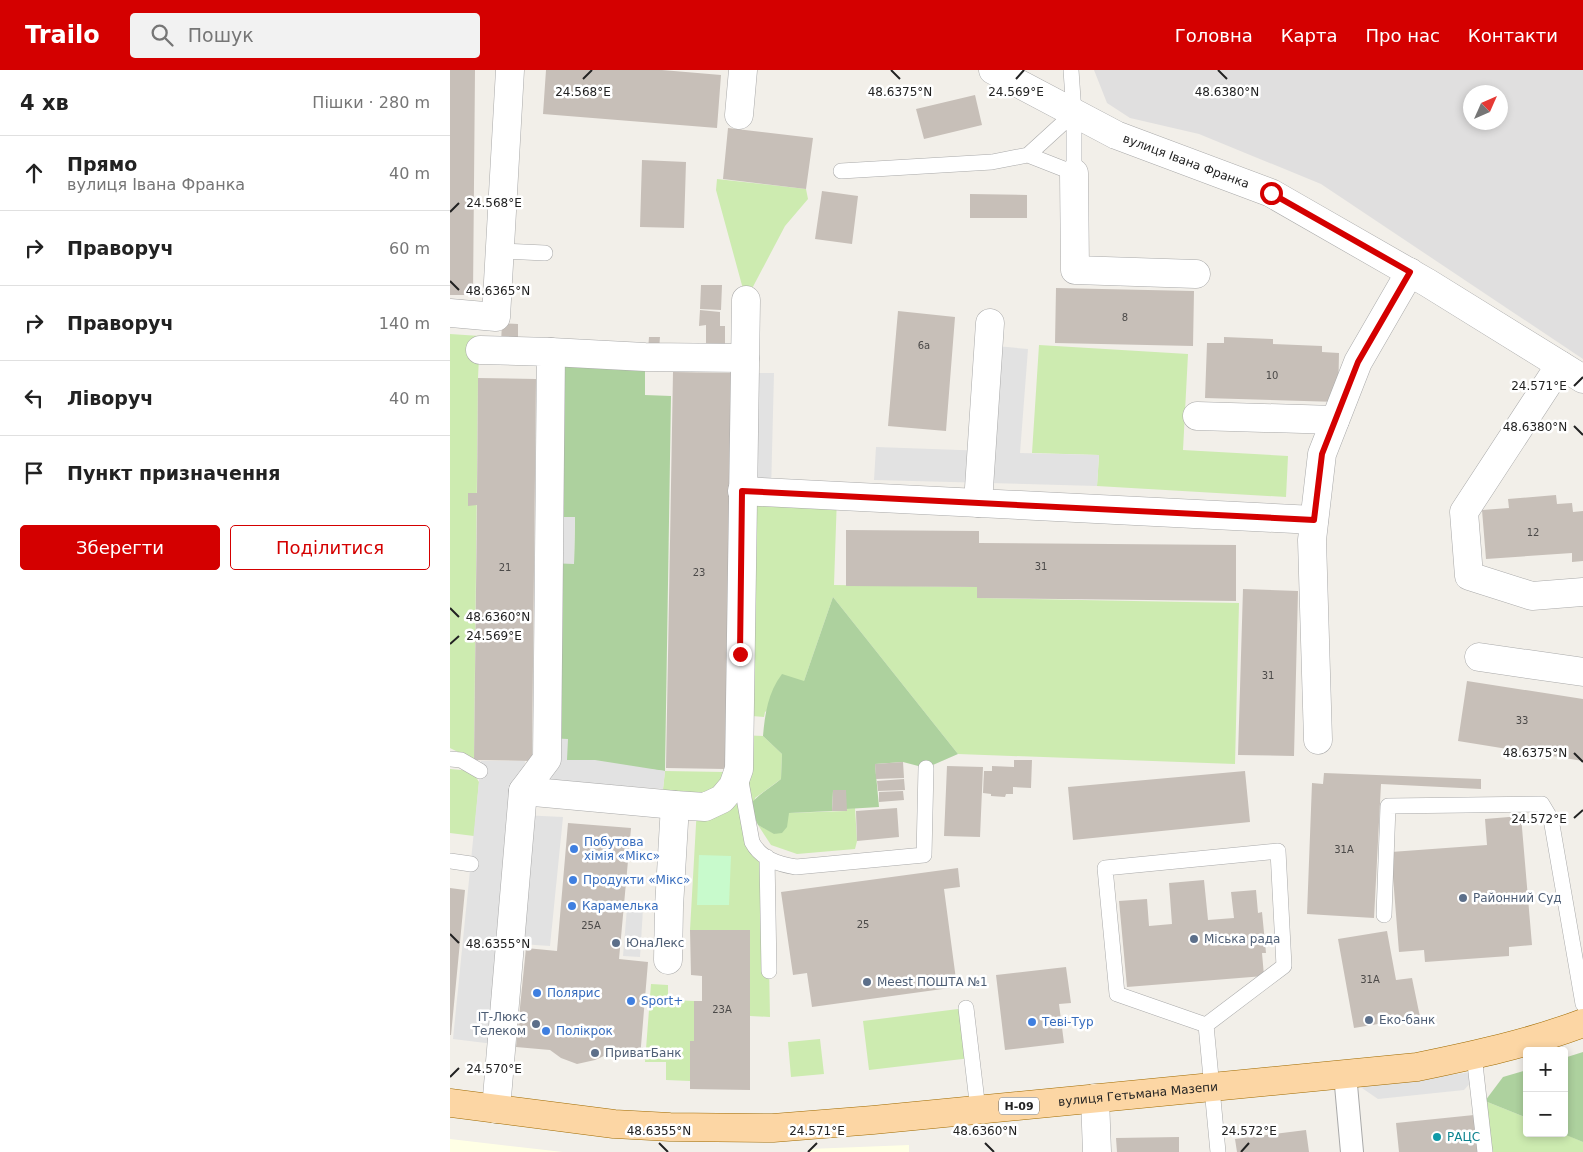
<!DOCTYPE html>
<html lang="uk">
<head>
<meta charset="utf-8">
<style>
	body { margin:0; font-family:"DejaVu Sans",sans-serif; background:#f2f2f2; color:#222 }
	.controls { position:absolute; right:15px; bottom:15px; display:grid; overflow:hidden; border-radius:5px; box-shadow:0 2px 8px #0003 }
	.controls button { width:45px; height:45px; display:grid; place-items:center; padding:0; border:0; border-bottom:1px solid #e0e0e0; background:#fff; color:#222; font:25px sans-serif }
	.compass { position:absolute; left:1013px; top:15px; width:45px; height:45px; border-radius:50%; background:#fff; box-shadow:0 2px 8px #0003; rotate:45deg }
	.stop { position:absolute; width:15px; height:15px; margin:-11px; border:4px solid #d40000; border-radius:50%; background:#fff }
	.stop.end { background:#d40000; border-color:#fff; box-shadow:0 1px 5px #0008 }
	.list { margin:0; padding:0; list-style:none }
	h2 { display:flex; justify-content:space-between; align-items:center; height:65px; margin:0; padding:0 20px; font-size:21px }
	h2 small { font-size:16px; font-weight:400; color:#767676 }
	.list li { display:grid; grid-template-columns:32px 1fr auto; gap:15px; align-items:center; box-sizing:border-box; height:75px; padding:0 20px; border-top:1px solid #e0e0e0 }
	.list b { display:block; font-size:19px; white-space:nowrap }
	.list p { margin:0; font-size:16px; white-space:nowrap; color:#767676 }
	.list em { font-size:16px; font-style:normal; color:#767676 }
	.actions { display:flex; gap:10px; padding:15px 20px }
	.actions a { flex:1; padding:11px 0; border:1px solid #d40000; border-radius:5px; text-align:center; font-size:18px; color:#d40000 }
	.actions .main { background:#d40000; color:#fff }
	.icon { flex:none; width:28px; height:28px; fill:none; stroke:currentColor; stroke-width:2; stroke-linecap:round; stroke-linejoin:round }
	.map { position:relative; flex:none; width:1133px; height:1082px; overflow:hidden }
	header { display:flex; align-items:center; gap:30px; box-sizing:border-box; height:70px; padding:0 25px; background:#d40000; color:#fff }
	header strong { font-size:24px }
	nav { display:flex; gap:28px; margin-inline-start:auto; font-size:18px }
	.search { width:350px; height:45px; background:#f2f2f2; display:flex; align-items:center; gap:12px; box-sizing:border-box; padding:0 18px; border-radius:5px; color:#767676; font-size:19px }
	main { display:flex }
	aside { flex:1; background:#fff }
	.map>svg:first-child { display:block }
	.residential { fill:#e0dfdf; fill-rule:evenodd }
	.education { fill:#ffffe5 }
	.grass { fill:#cdebb0 }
	.forest { fill:#add19e }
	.park { fill:#c8facc }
	.parking { fill:#e2e2e2 }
	.building { fill:#c7bfb8 }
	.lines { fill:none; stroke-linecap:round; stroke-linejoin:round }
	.service-casing { stroke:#a9a9a9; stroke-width:16 }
	.pedestrian-casing { stroke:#a9a9a9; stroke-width:24 }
	.minor-casing { stroke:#a9a9a9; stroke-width:29 }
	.primary-casing { stroke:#a06b00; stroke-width:29 }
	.service { stroke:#fff; stroke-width:15 }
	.pedestrian { stroke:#fff; stroke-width:22 }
	.minor { stroke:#fff; stroke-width:28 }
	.primary { stroke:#fcd6a4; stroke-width:28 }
	.route { stroke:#d40000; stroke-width:6 }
	.ticks { fill:none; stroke:#222; stroke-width:2 }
	.shop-dot { fill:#3f7fe0; stroke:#fff; stroke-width:2 }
	.service-dot { fill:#5c6f8a; stroke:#fff; stroke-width:2 }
	.culture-dot { fill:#0f9aa8; stroke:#fff; stroke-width:2 }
	.labels { text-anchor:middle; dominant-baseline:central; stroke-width:5; stroke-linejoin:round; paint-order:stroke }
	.number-label { font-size:10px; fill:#4b4948 }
	.shield { fill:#fff; stroke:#646464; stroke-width:1 }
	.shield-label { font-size:11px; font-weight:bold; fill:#222 }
	.street-label { font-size:12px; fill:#222; stroke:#fff }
	.shop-label { font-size:12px; fill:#366cbe; stroke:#fff; text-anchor:start }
	.service-label { font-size:12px; fill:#4e5e75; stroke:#fff; text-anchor:start }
	.culture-label { font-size:12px; fill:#0d838f; stroke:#fff; text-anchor:start }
	.ticks-label { font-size:12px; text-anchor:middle; fill:#222; stroke:#fff; stroke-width:5; stroke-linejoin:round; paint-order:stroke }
</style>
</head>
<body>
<header>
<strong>Trailo</strong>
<div class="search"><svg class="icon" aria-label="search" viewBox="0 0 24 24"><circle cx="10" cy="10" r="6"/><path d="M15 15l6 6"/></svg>Пошук</div>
<nav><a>Головна</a><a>Карта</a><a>Про нас</a><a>Контакти</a></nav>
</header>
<main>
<aside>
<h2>4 хв<small>Пішки · 280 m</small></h2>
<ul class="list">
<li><svg class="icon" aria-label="ahead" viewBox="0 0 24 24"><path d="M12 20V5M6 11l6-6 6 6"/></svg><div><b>Прямо</b><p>вулиця Івана Франка</p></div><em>40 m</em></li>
<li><svg class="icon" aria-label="right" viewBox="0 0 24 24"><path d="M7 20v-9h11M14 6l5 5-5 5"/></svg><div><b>Праворуч</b></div><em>60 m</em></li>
<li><svg class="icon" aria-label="right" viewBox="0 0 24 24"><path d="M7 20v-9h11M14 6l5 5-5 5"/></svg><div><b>Праворуч</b></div><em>140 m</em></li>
<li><svg class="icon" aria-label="left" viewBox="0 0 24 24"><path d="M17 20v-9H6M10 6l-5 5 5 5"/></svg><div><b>Ліворуч</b></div><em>40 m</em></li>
<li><svg class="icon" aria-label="arrive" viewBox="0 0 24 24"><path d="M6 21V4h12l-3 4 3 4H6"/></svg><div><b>Пункт призначення</b></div></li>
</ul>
<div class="actions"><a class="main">Зберегти</a><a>Поділитися</a></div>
</aside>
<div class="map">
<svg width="1133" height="1082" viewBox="0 0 1133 1082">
	<rect width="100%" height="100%" fill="#f2efe9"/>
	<!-- residential -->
	<path class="residential" d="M 644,0 L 1133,0 L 1133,289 L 871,114 L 749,64 L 680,48 L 657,33 ZM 1021,22 L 1050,22 L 1050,52 L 1021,52 Z"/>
	<!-- education -->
	<path class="education" d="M 0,1069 L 113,1082 L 0,1082 Z
		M 459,1075 L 459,1082 L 359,1082 L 359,1079 Z"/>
	<!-- grass -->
	<path class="grass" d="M 267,109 L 356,119 L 358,129 L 335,156 L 296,230 L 266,120 Z
		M 0,264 L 30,266 L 28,308 L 24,690 L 0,678 Z
		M 589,275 L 738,284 L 733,380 L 838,386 L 836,427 L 647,416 L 649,385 L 582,383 Z
		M 292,421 L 387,426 L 384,515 L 527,517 L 528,528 L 789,533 L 785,694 L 508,684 L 383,527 L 354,611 L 315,642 L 314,647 L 290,645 Z
		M 289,665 L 313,666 L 332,684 L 331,709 L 305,728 L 302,772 L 317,787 L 320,947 L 300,946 L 300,860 L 240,860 L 247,737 L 225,735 L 213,719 L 215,701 L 275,702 Z
		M 0,699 L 22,701 L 29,712 L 24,766 L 0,763 Z
		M 405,738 L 407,771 L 405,779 L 347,784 L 321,775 L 308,755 L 325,764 L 339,743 L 396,741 L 396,739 Z
		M 201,914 L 218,915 L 218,930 L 244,931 L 244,971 L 240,971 L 240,1011 L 216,1010 L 216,992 L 195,992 Z
		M 516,938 L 521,988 L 419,1000 L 413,951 Z
		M 370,969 L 374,1004 L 341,1007 L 338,972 Z
		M 1035,1031 L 1077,1048 L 1077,1063 L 1112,1063 L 1133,1072 L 1133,1082 L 1040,1082 Z"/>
	<!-- forest -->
	<path class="forest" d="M 101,282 L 195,287 L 195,325 L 221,326 L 215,701 L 117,690 L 97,668 L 98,493 L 124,493 L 125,448 L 99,447 Z
		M 383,527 L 508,684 L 476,698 L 453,692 L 425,694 L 429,737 L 396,739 L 396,720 L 383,721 L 382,741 L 339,743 L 337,757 L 332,763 L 324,764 L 308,755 L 299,736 C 307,725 320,718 331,709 L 332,684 L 313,666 C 315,644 318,622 332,604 L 354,611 Z
		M 1133,982 L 1133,1072 L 1111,1063 L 1114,1063 L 1114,988 Z
		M 1077,1000 L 1077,1048 L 1035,1031 L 1053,1007 Z"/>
	<!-- park -->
	<path class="park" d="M 249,785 L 281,786 L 279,835 L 247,835 Z"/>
	<!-- parking -->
	<path class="parking" d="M 546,276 L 578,279 L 570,383 L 649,385 L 647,416 L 424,410 L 426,377 L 538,381 Z
		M 294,303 L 324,303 L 321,422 L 292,422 Z
		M 99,447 L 125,447 L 124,494 L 98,493 Z
		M 97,668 L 118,669 L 117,690 L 145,690 L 215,701 L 213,719 L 97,710 Z
		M 31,691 L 75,691 L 71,745 L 113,747 L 100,876 L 71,874 L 52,975 L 3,969 Z
		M 177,838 L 193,839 L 190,887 L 173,886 Z
		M 1031,1001 L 1014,1020 L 928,1029 L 909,1016 Z"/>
	<!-- building -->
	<path class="building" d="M 0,0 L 25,0 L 23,225 L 0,225 Z
		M 96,0 L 212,0 L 271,5 L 267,58 L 93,44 Z
		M 525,25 L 532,55 L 474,69 L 466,39 Z
		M 278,58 L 363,68 L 356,119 L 273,109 Z
		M 192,90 L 236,92 L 234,158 L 190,157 Z
		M 372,121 L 408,126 L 402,174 L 365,169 Z
		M 520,124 L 577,125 L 577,148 L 520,148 Z
		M 251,215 L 272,215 L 271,240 L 250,239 Z
		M 606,218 L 744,221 L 743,276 L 605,273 Z
		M 250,240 L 270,242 L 270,256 L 275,256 L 275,279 L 256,279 L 256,255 L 249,256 Z
		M 448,241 L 505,247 L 496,361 L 438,356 Z
		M 52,253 L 68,254 L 68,273 L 51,273 Z
		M 199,267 L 210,267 L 209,280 L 198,280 Z
		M 774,267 L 823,269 L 823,274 L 872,276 L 872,282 L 889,283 L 888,332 L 755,328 L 757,273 L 774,273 Z
		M 223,302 L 282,303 L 276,699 L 216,698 Z
		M 28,308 L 86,309 L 82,691 L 24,690 L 27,435 L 18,436 L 18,423 L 27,423 Z
		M 1106,425 L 1107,434 L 1122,433 L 1123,442 L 1133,441 L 1133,491 L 1122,492 L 1122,483 L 1036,489 L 1032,440 L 1059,438 L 1058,429 Z
		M 396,460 L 529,461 L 529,473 L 786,475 L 786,531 L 527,528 L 527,517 L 396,516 Z
		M 793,519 L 848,521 L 844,686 L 788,685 Z
		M 1017,611 L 1133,629 L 1133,691 L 1008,671 Z
		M 564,690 L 582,690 L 581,718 L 563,717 L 563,724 L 556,724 L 555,727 L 541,726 L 541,724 L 533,723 L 534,701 L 542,701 L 542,696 L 564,697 Z
		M 453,692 L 454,708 L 426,709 L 425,694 Z
		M 497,696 L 533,697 L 530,767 L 494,766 Z
		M 795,701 L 800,752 L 623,770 L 618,717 Z
		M 874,703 L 1031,709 L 1031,719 L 931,714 L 924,848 L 857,844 L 862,713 L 873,714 Z
		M 454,709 L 455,720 L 428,721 L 427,711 Z
		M 383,720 L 396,720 L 397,741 L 382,741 Z
		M 453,721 L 454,730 L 429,732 L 429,722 Z
		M 447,738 L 449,767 L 407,771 L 406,741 Z
		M 1071,746 L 1082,875 L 1059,877 L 1059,886 L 975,892 L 974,880 L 949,882 L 941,782 L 1037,775 L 1035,749 Z
		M 118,753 L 181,758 L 169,889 L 198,892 L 190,988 L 156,985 L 145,990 L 127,994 L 111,988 L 100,980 L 66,977 L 76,878 L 107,881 Z
		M 508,798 L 510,817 L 494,819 L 507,917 L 362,937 L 357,903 L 343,905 L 331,822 Z
		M 754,810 L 758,850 L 784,848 L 781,822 L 806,820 L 808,843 L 812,842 L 816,883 L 812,883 L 814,906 L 677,917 L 669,831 L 697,829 L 699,856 L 722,854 L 719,813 Z
		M 0,818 L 15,820 L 1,965 L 0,965 Z
		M 240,860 L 300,860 L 300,1020 L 240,1019 L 240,971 L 244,971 L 244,931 L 252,931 L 252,906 L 241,905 Z
		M 937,861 L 946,910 L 962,908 L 970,947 L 904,958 L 888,869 Z
		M 616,897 L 621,933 L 609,934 L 614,973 L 555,980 L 546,905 Z
		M 1024,1045 L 1028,1082 L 949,1082 L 946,1053 Z
		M 856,1060 L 859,1082 L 787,1082 L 785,1069 Z
		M 729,1067 L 729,1082 L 667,1082 L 666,1068 Z"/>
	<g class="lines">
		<defs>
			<path id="service" d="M 578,85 L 624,103 L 624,43 L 621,0
				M 391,101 L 542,92 L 578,85 L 624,43
				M 50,181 L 95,183
				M 0,689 L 11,690 L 30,701
				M 290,706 L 302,772 C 311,789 328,794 346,797 L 474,785 L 476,698
				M 828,781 L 834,896 L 756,955 L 667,924 L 655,798 Z
				M 317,787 L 319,901
				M 0,791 L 21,794
				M 934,845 L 938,736 L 1092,734 L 1101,749 L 1133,934
				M 516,938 L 528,1040
				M 756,955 L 768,1082
				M 1024,985 L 1035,1082"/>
			<path id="pedestrian" d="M 895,1004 L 902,1082"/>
			<g id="minor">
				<path id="s1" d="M 543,0 L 666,65 L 821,123 L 978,213 L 1133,309"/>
				<path d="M 289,45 L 293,0"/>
				<path d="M 624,103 L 625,200 L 746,204"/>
				<path d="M 0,243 L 46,247 L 60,0"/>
				<path d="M 30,280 L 101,282 L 97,689 L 73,721 L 46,1039"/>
				<path d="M 101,282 L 195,287 L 295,288"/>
				<path d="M 1110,295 L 1014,442 L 1019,506 L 1082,526 L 1133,522"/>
				<path d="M 747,346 L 885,350"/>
				<path d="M 292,421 L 864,450"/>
				<path d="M 528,433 L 540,253"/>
				<path d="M 1029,587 L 1133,602"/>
				<path d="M 868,670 L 862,470 L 872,384 L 908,292 L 960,202"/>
				<path d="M 73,721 L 225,735 L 255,737 L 272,729 L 283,716 L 289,699 L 296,230"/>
				<path d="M 218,890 L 219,837 L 225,735"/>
				<path d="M 645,1028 L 647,1082"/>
			</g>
			<g id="primary">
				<path id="s2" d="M 0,1033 L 164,1054 L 220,1057 L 323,1058 L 423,1050 L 967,997 C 1025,985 1077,974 1133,953"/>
			</g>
		</defs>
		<!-- service casing -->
		<use href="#service" class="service-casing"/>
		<!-- pedestrian casing -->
		<use href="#pedestrian" class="pedestrian-casing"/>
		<!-- minor casing -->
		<use href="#minor" class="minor-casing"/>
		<!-- primary casing -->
		<use href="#primary" class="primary-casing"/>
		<!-- service -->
		<use href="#service" class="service"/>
		<!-- pedestrian -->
		<use href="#pedestrian" class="pedestrian"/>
		<!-- minor -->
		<use href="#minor" class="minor"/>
		<!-- primary -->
		<use href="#primary" class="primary"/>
	</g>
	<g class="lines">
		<!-- route -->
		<path class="route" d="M 290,584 L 292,421 L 864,450 L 872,384 L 908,292 L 960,202 L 821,123"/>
	</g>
	<!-- ticks -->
	<path class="ticks" d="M 441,0 L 450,9M 768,0 L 777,9M 133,9 L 142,0M 566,9 L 574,0M 0,142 L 9,133M 0,211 L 9,220M 1124,316 L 1133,307M 1124,356 L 1133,365M 0,538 L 9,547M 0,574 L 9,566M 1124,683 L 1133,692M 1124,748 L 1133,740M 0,864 L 9,873M 0,1007 L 9,998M 209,1073 L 218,1082M 535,1073 L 544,1082M 358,1082 L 367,1073M 791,1082 L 799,1073"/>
	<!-- markers -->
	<g class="shop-dot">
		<circle cx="124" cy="779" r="5"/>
		<circle cx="123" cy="810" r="5"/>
		<circle cx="122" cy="836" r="5"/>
		<circle cx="87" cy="923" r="5"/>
		<circle cx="181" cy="931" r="5"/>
		<circle cx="582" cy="952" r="5"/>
		<circle cx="96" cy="961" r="5"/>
	</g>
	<g class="service-dot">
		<circle cx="1013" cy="828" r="5"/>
		<circle cx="744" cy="869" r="5"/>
		<circle cx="166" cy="873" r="5"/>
		<circle cx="417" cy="912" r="5"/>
		<circle cx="919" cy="950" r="5"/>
		<circle cx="86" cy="954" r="5"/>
		<circle cx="145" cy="983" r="5"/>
	</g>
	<circle class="culture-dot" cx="987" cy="1067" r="5"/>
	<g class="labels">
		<!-- number labels -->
		<g class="number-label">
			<text x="675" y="247">8</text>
			<text x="474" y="275">6а</text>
			<text x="822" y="305">10</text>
			<text x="1083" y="462">12</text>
			<text x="591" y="496">31</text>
			<text x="55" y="497">21</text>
			<text x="249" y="502">23</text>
			<text x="818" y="605">31</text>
			<text x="1072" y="650">33</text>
			<text x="894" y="779">31А</text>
			<text x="413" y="854">25</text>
			<text x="141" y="855">25А</text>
			<text x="920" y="909">31А</text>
			<text x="272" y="939">23А</text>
		</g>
		<!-- shield labels -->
		<rect class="shield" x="549" y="1027.5" width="40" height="17" rx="4"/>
		<g class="shield-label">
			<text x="569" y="1036">Н-09</text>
		</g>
		<!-- street labels -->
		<g class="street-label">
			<text stroke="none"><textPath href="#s1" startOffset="214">вулиця Івана Франка</textPath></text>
			<text stroke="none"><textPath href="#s2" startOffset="691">вулиця Гетьмана Мазепи</textPath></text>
		</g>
		<!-- shop labels -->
		<g class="shop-label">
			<text x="134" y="772">Побутова<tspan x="134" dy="14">хімія «Мікс»</tspan></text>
			<text x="133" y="810">Продукти «Мікс»</text>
			<text x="132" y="836">Карамелька</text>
			<text x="97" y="923">Полярис</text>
			<text x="191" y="931">Sport+</text>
			<text x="592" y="952">Теві-Тур</text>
			<text x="106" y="961">Полікрок</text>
		</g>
		<!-- service labels -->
		<g class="service-label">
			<text x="1023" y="828">Районний Суд</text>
			<text x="754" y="869">Міська рада</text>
			<text x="176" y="873">ЮнаЛекс</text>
			<text x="427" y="912">Meest ПОШТА №1</text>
			<text x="76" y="947" text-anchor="end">ІТ-Люкс<tspan x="76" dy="14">Телеком</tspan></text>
			<text x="929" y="950">Еко-банк</text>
			<text x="155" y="983">ПриватБанк</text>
		</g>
		<!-- culture labels -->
		<g class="culture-label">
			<text x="997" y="1067">РАЦС</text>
		</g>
	</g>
	<g class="ticks-label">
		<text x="133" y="26">24.568°E</text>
		<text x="450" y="26">48.6375°N</text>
		<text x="566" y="26">24.569°E</text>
		<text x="777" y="26">48.6380°N</text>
		<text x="44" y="137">24.568°E</text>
		<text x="48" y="225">48.6365°N</text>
		<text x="1089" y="320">24.571°E</text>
		<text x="1085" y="361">48.6380°N</text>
		<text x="48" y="551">48.6360°N</text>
		<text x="44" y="570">24.569°E</text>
		<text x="1085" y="687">48.6375°N</text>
		<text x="1089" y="753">24.572°E</text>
		<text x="48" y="878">48.6355°N</text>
		<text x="44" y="1003">24.570°E</text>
		<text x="209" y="1065">48.6355°N</text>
		<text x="367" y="1065">24.571°E</text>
		<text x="535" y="1065">48.6360°N</text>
		<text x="799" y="1065">24.572°E</text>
	</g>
</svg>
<div class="controls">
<button>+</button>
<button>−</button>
</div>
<svg class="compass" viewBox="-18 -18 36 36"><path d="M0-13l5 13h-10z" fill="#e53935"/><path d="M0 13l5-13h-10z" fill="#767676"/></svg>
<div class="stop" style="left:821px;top:123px"></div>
<div class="stop end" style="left:290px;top:584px"></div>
</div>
</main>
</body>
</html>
